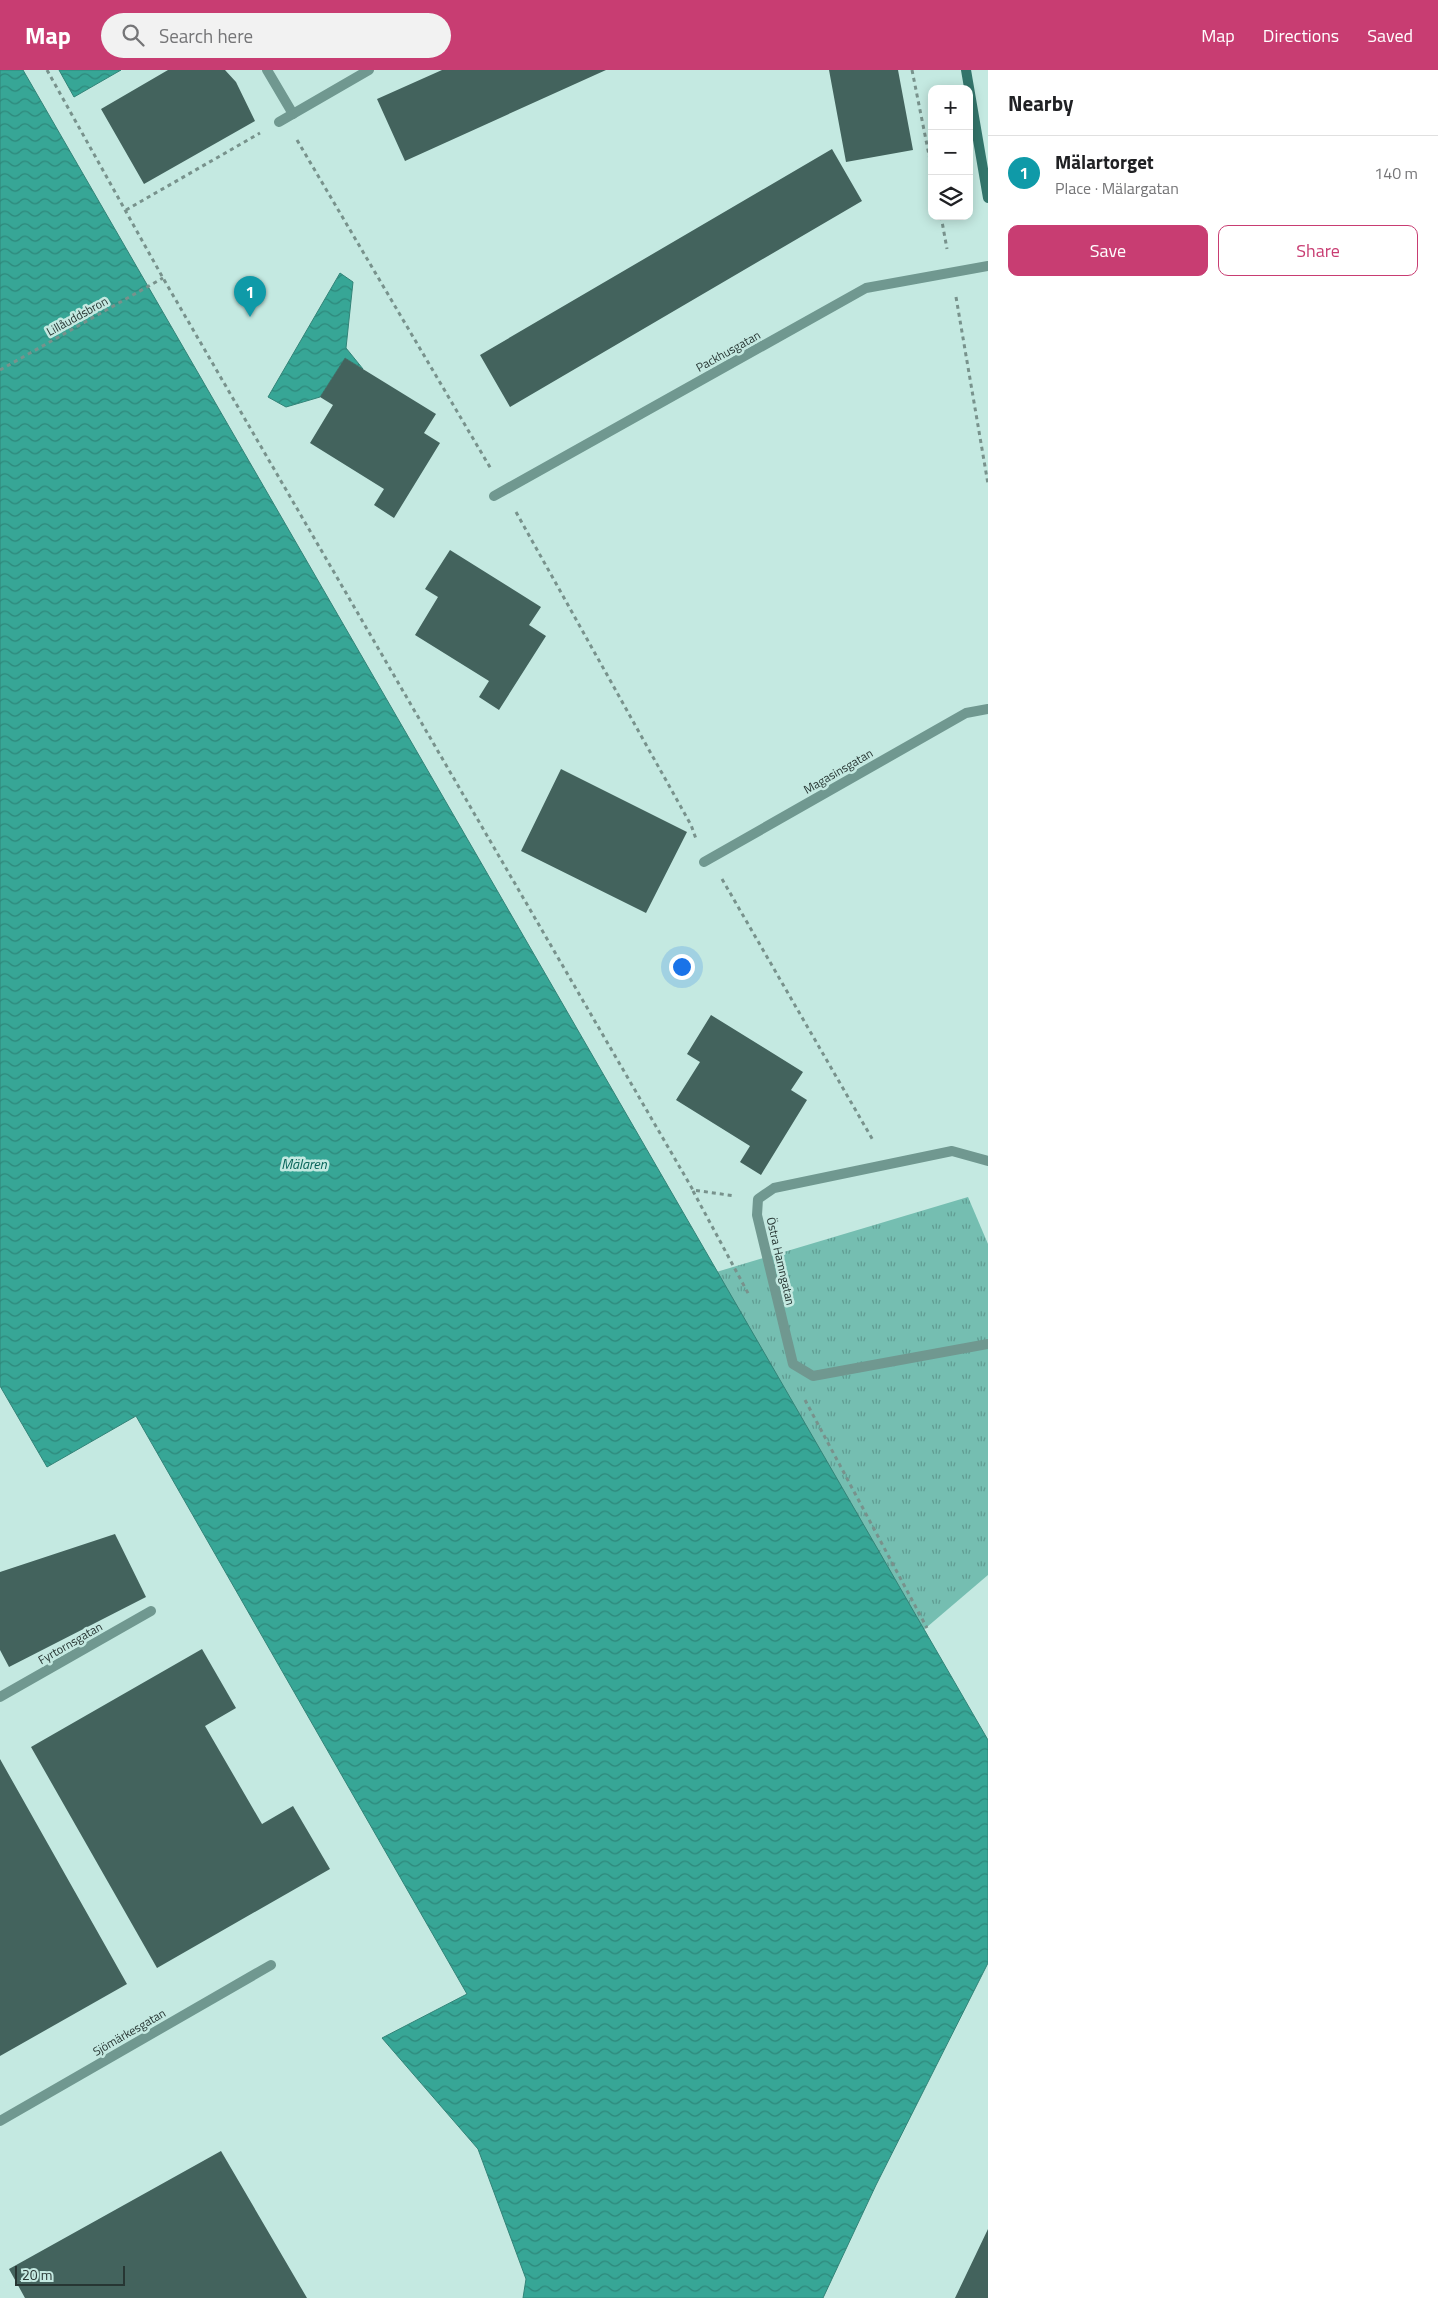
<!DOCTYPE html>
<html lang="en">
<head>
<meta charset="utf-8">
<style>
	body { margin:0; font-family:"Titillium Web",sans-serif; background:#f2f2f2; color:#202124 }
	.controls { position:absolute; right:15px; top:15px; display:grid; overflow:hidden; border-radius:10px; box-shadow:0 2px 12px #0003 }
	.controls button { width:45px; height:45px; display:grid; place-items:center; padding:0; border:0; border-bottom:1px solid #e0e0e0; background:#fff; color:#202124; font:25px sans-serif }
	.scale { position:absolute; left:15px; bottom:12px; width:110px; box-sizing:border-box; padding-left:5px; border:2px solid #273633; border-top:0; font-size:14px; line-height:18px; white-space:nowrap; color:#273633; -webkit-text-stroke:4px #c4e9e1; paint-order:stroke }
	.you { position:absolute; left:681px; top:896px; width:18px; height:18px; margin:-12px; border:4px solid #fff; border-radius:50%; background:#1a73e8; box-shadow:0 0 0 8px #1a73e833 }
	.badge { display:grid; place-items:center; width:32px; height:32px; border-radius:50%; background:#c83d72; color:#fff; font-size:16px; font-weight:700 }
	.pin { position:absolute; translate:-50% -41px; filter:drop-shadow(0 1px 2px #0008) }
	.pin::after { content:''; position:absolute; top:26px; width:18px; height:15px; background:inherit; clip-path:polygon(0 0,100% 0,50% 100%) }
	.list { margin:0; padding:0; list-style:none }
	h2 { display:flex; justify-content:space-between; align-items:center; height:65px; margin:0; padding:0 20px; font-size:21px }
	h2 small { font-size:16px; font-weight:400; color:#757577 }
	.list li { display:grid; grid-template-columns:32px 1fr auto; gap:15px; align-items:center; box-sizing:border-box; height:75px; padding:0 20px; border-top:1px solid #e0e0e0 }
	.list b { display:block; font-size:19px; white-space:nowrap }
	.list p { margin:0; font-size:16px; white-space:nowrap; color:#757577 }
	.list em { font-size:16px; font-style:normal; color:#757577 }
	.actions { display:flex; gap:10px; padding:15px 20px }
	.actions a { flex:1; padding:11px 0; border:1px solid #c83d72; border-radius:10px; text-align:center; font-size:18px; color:#c83d72 }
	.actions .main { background:#c83d72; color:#fff }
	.icon { flex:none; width:28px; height:28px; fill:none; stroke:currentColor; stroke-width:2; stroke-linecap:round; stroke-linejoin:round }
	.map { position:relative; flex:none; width:988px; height:2228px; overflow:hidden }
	header { display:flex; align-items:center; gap:30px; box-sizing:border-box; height:70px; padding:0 25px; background:#c83d72; color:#fff }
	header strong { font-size:24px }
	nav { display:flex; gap:28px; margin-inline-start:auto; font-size:18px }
	.search { width:350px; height:45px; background:#f2f2f2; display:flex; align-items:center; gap:12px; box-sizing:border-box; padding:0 18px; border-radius:28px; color:#757577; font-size:19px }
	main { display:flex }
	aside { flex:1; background:#fff }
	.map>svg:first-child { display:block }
	.park { fill:url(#park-tufts) }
	.water { fill:url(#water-waves); stroke:#328478 }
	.building { fill:#43635d }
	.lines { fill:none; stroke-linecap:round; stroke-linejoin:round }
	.path { stroke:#78928c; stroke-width:3; stroke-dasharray:4 4; stroke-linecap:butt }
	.lane { stroke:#709890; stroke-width:10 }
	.street { stroke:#709890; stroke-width:10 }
	.secondary { stroke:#33756b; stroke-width:10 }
	.labels { text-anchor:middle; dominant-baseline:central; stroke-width:5; stroke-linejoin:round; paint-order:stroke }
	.street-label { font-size:12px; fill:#273633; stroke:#c4e9e1 }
	.water-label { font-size:14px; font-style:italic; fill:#066358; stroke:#c4e9e1 }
</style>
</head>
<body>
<header>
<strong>Map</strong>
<div class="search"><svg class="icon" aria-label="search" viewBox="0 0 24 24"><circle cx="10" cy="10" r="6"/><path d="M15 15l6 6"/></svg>Search here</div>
<nav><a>Map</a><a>Directions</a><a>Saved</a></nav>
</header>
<main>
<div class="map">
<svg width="988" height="2228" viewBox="0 0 988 2228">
	<defs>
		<pattern id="park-tufts" width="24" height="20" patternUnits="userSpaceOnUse" patternTransform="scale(1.25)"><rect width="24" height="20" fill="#75beb1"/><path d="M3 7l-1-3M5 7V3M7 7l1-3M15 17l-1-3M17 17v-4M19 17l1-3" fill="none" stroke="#609b91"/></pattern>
		<pattern id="water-waves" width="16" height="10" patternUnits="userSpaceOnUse" patternTransform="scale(1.25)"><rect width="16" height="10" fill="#37a696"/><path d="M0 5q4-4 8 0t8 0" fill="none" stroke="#2e887b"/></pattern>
	</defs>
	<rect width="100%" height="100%" fill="#c4e9e1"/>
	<!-- park -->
	<path class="park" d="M 968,1127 L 988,1174 L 988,1505 L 920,1563 L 713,1203 Z"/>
	<!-- water -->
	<path class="water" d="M 0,0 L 23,0 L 988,1670 L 988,1893 L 876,2115 L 823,2228 L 523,2228 L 526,2209 L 478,2079 L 382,1968 L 467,1924 L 136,1346 L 47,1397 L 0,1316 Z
		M 59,0 L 121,0 L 74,27 Z
		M 340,203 L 353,212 L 346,278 L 363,299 L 345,288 L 320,327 L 286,337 L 268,327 Z"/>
	<!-- building -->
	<path class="building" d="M 168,0 L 225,0 L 236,12 L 255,51 L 144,114 L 101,39 Z
		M 442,0 L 606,0 L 405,91 L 377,29 Z
		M 829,0 L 898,0 L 913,80 L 846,92 Z
		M 832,79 L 862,131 L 510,337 L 480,285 Z
		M 345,288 L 436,344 L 424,363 L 440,373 L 394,448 L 374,435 L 384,419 L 310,373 L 333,335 L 320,327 Z
		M 450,480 L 541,537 L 529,555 L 546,566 L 499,640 L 479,627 L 489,611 L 415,565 L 438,527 L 425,519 Z
		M 561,699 L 687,762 L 646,843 L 521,781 Z
		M 711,945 L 803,1002 L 791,1020 L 807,1030 L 761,1105 L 740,1092 L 750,1076 L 676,1030 L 700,992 L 687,984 Z
		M 115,1464 L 146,1527 L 9,1597 L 0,1580 L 0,1502 Z
		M 202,1579 L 236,1638 L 205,1656 L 262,1754 L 293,1736 L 330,1799 L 157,1898 L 31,1677 Z
		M 0,1689 L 127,1914 L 0,1986 Z
		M 221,2081 L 307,2228 L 25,2228 L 9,2199 Z
		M 988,2159 L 988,2228 L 955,2228 Z"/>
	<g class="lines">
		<!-- path -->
		<path class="path" d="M 47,0 L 163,208 L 693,1120 L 735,1126
			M 912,0 L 932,100
			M 297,70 L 491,399
			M 126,140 L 260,63
			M 941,146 L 947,179
			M 956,227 L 988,414
			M 0,300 L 163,208
			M 516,442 L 691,755 L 696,769
			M 722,809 L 874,1072
			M 693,1121 L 749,1225
			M 805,1330 L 927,1558"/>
		<!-- lane -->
		<path class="lane" d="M 267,0 L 293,44"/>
		<!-- street -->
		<path class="street" d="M 279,52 L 369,0
			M 494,426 L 866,218 L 988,196
			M 704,792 L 966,643 L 988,639
			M 988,1091 L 952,1081 L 774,1118 L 758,1129 L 757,1145 L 793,1294 L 813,1306 L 988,1274
			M 0,1627 L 151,1541
			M 0,2051 L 271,1895"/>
		<!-- secondary -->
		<path class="secondary" d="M 966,0 L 988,128"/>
	</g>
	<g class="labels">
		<!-- street labels -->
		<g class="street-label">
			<text transform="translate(77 246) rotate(-29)">Lillåuddsbron</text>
			<text transform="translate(728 281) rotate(-29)">Packhusgatan</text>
			<text transform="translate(838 701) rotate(-30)">Magasinsgatan</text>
			<text transform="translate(781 1191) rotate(77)">Östra Hamngatan</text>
			<text transform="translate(70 1573) rotate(-30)">Fyrtornsgatan</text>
			<text transform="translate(129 1962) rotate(-30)">Sjömärkesgatan</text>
		</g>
		<!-- water labels -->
		<g class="water-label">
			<text x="304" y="1093">Mälaren</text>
		</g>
	</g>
</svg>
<div class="controls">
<button>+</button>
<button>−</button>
<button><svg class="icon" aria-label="layers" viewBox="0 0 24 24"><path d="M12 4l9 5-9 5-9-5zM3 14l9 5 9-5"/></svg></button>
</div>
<div class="scale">20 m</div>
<div class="you"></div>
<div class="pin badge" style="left:250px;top:247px;background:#0f9aa8">1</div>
</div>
<aside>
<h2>Nearby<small></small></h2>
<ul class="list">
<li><span class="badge" style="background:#0f9aa8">1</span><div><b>Mälartorget</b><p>Place · Mälargatan</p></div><em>140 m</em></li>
</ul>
<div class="actions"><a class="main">Save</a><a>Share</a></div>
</aside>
</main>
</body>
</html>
